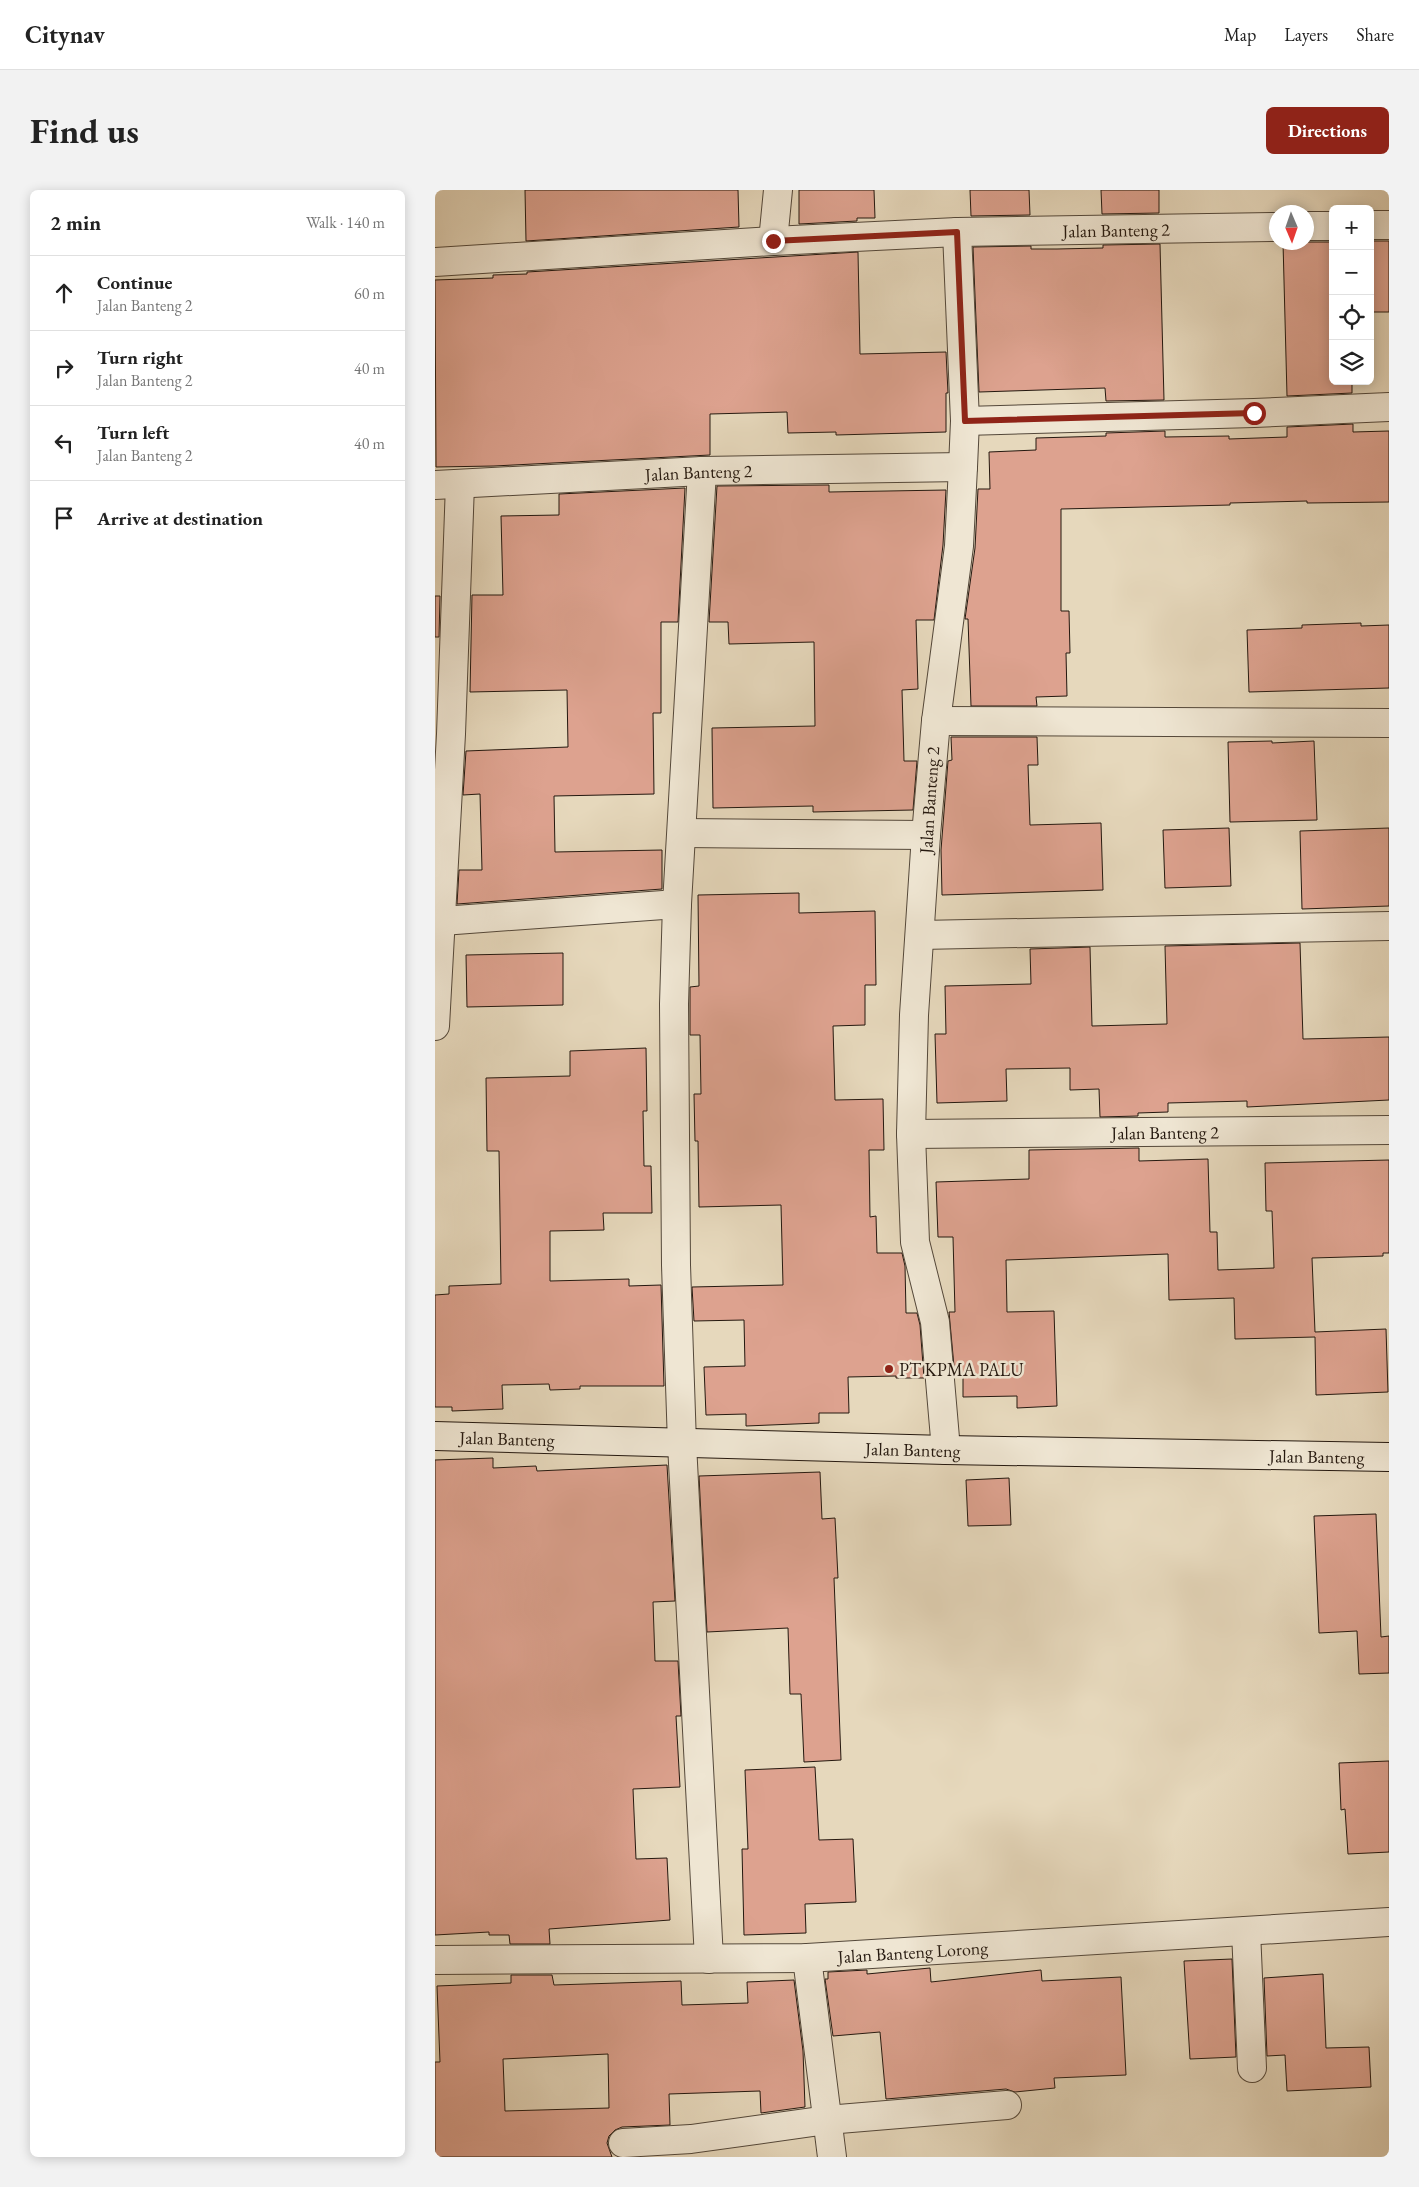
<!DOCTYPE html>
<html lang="en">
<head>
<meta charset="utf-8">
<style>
	body { margin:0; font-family:"EB Garamond",serif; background:#f2f2f2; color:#222 }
	.controls { position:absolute; right:15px; top:15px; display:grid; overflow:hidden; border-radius:8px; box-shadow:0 2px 12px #0003 }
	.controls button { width:45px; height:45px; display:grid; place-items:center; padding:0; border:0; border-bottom:1px solid #e0e0e0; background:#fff; color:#222; font:25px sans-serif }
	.compass { position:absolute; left:834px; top:15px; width:45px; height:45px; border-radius:50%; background:#fff; box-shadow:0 2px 12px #0003; rotate:178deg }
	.stop { position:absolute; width:15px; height:15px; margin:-11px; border:4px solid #8f2418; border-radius:50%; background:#fff }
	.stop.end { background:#8f2418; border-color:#fff; box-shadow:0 1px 5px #0008 }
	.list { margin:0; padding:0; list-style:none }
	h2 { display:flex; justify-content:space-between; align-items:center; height:65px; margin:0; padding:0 20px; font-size:21px }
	h2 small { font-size:16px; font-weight:400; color:#767676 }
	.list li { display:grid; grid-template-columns:32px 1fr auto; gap:15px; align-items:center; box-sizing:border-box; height:75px; padding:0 20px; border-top:1px solid #e0e0e0 }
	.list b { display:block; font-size:19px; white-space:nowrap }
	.list p { margin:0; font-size:16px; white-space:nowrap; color:#767676 }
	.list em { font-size:16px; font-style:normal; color:#767676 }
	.icon { flex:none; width:28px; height:28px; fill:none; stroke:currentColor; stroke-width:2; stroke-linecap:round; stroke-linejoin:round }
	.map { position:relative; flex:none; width:954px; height:1967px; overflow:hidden; border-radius:8px }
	header { display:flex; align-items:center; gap:30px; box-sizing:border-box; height:70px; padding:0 25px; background:#fff; border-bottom:1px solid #e0e0e0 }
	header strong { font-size:24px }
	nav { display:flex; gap:28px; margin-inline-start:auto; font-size:18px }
	.intro { display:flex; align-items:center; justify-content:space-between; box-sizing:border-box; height:120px; padding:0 30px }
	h1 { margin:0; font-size:35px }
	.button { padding:12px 22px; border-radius:8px; background:#8f2418; color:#fff; font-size:18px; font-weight:700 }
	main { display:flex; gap:30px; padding:0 30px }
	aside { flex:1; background:#fff; border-radius:8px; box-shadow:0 2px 12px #0003 }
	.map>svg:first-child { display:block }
	.building { fill:#dda28f; stroke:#24180f; fill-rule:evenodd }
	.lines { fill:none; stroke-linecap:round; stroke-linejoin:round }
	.street-casing { stroke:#54483a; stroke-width:30 }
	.secondary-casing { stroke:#24180f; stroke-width:30 }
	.street { stroke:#efe6d3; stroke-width:28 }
	.secondary { stroke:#efe6d3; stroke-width:28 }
	.route { stroke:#8f2418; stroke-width:6 }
	.poi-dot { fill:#8f2418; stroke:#efe6d3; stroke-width:2 }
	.labels { text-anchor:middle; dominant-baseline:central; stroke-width:5; stroke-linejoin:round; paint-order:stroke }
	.street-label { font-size:18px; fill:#24180f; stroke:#efe6d3 }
	.poi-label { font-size:18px; fill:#24180f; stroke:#efe6d3; text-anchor:start }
</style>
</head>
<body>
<header>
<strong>Citynav</strong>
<nav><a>Map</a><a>Layers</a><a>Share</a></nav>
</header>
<div class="intro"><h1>Find us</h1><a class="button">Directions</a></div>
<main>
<aside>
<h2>2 min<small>Walk · 140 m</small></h2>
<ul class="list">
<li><svg class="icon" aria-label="ahead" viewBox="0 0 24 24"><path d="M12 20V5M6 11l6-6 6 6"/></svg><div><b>Continue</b><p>Jalan Banteng 2</p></div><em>60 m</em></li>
<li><svg class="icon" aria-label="right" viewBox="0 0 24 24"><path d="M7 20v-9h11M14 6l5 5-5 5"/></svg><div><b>Turn right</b><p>Jalan Banteng 2</p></div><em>40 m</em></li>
<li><svg class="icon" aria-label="left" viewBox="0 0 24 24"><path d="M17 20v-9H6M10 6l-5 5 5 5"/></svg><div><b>Turn left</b><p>Jalan Banteng 2</p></div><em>40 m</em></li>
<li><svg class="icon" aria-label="arrive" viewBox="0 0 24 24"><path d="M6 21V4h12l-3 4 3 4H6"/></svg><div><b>Arrive at destination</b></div></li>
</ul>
</aside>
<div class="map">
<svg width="954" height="1967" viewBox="0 0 954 1967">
	<rect width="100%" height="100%" fill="#e6d8bc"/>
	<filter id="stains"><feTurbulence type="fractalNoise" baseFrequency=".004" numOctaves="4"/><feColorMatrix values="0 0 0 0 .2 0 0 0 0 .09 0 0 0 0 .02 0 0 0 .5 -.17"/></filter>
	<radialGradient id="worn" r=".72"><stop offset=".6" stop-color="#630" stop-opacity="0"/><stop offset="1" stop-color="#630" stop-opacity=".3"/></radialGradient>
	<!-- building -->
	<path class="building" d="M 90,0 L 303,0 L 304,37 L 91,51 Z
		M 364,0 L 439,0 L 440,28 L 422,28 L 422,31 L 364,34 Z
		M 535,0 L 594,0 L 595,25 L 536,26 Z
		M 666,0 L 724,0 L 724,23 L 667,24 Z
		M 935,51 L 954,51 L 954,122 L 935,122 Z
		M 848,52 L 898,52 L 898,191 L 917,191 L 917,203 L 852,206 Z
		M 725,54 L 729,210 L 671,211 L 670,198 L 544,202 L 538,57 L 596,56 L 596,59 L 622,59 L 668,58 L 668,55 Z
		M 423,62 L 425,164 L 511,162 L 513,203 L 511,203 L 511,242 L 401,245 L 401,242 L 353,243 L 352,222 L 275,224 L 275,265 L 59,276 L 1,277 L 0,90 L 58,88 L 58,85 L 92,84 L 92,82 Z
		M 918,234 L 918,242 L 954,241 L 954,312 L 872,313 L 872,311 L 795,313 L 795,315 L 626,319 L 626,421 L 634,421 L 635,463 L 631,463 L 632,506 L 601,507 L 602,516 L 536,516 L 533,429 L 530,429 L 540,358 L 543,299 L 555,299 L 554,262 L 601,260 L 601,248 L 671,246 L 671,243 L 730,241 L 730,247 L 794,246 L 794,249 L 852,247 L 852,237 Z
		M 394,295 L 394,302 L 511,300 L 508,355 L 499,430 L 481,430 L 483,499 L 467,500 L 469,571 L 482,571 L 478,620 L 378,622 L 378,616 L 278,618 L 277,538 L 380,536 L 379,452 L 294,454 L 293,432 L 274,432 L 282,296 Z
		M 250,298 L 243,432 L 226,432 L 226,523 L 218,523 L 219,604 L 119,606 L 120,662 L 227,660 L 227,699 L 22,714 L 24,680 L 47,680 L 45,604 L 28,605 L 31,561 L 133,557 L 132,500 L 35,502 L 37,405 L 68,405 L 66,326 L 124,325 L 124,304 Z
		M 0,406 L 5,406 L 4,447 L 0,447 Z
		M 926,433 L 926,436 L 954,435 L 954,498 L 814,502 L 812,440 L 867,438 L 867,435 Z
		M 516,547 L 602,547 L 603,575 L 593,575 L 595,635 L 666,633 L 668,700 L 507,705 L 506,660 L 513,571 L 517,570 Z
		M 837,551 L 837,553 L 879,551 L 882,630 L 795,632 L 793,552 Z
		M 794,638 L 796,696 L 730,698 L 728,640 Z
		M 954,638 L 954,716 L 867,719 L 865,641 Z
		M 364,703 L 364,723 L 440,721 L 441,795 L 430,795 L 430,835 L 398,836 L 400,910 L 448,909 L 449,960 L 434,960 L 435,1027 L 441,1026 L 442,1063 L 467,1063 L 470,1076 L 471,1123 L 482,1123 L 485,1135 L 489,1188 L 461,1188 L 461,1186 L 413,1187 L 414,1223 L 384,1223 L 384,1233 L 311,1236 L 311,1224 L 271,1225 L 269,1177 L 310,1176 L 309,1130 L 259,1131 L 257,1097 L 348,1095 L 346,1015 L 264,1017 L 263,951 L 260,951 L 259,904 L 266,904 L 265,845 L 255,845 L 255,797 L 264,796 L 263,705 Z
		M 865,753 L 868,849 L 954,847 L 954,910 L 812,917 L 812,911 L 733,913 L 733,922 L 703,923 L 703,926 L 665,927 L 664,899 L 635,900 L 635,878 L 571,879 L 572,911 L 502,913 L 500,844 L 511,844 L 510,796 L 596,794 L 595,759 L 655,757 L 657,836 L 732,834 L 730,756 Z
		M 128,763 L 128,815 L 32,817 L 31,765 Z
		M 211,858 L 212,921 L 208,921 L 209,976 L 216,976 L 217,1023 L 168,1023 L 169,1040 L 115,1041 L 115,1091 L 194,1089 L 194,1096 L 226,1095 L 229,1196 L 145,1196 L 145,1199 L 115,1200 L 114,1194 L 67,1195 L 68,1219 L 17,1221 L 17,1217 L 0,1217 L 0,1105 L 14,1104 L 14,1096 L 66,1094 L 64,961 L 52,961 L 51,888 L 135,886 L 135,861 Z
		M 704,958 L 704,971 L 773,969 L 775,1042 L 782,1042 L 783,1080 L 839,1078 L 837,1021 L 831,1021 L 830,973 L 954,970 L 954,1063 L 948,1063 L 948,1066 L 877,1068 L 880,1142 L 951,1139 L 953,1202 L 881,1205 L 880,1147 L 800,1149 L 799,1108 L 734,1110 L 733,1064 L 571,1070 L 572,1122 L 619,1121 L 622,1216 L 582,1218 L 582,1206 L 528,1207 L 528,1187 L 520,1187 L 514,1122 L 520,1122 L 518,1047 L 503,1047 L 501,992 L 594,989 L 594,960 Z
		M 58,1268 L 58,1278 L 101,1276 L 102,1281 L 232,1275 L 240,1411 L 218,1412 L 220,1471 L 243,1471 L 246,1526 L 241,1526 L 245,1597 L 198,1599 L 201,1669 L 232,1668 L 235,1730 L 114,1739 L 115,1754 L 75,1754 L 74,1745 L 54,1745 L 54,1742 L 0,1745 L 0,1270 Z
		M 385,1282 L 387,1329 L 400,1328 L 403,1388 L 399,1388 L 406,1570 L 369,1572 L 366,1504 L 355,1504 L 353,1438 L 272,1442 L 264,1286 Z
		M 574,1288 L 576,1335 L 533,1336 L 531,1290 Z
		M 941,1324 L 946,1447 L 954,1446 L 954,1483 L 924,1484 L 922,1441 L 884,1443 L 879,1326 Z
		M 954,1571 L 954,1662 L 913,1664 L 910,1619 L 906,1620 L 904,1573 Z
		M 380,1577 L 384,1650 L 418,1649 L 421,1712 L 370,1714 L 371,1743 L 309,1745 L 307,1659 L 313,1659 L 310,1580 Z
		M 797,1769 L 801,1867 L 755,1869 L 749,1771 Z
		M 495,1778 L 496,1792 L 606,1780 L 607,1791 L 686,1787 L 691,1885 L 619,1888 L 620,1898 L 580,1902 L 571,1899 L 451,1909 L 445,1842 L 398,1846 L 390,1789 L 393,1789 L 393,1782 L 432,1780 L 432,1784 Z
		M 888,1784 L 891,1858 L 934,1857 L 936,1897 L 852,1901 L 850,1865 L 832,1866 L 829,1788 Z
		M 76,1785 L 117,1785 L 119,1795 L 246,1791 L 247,1815 L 313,1813 L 312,1792 L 359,1790 L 368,1861 L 370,1917 L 326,1923 L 325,1901 L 234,1904 L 235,1935 L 187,1937 L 180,1940 L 174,1946 L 172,1953 L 177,1967 L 0,1967 L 0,1872 L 5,1872 L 2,1796 L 76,1793 ZM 173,1864 L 174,1918 L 70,1921 L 68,1869 Z"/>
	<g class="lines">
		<defs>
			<g id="street">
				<path d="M 935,35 L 954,35"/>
				<path d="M 872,36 L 898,36"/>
				<path d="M 522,42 L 530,231 L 528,277"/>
				<path d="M 338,51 L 343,0"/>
				<path id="s1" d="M 0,72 L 338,51 L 522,42 L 842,37"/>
				<path d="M 530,231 L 819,223 L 954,217"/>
				<path d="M 267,281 L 242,714 L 239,814 L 241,1075 L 247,1254 L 274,1769"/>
				<path id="s2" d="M 0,295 L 267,281 L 528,277 L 524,356 L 501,531 L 491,645 L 479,825 L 476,944 L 480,1052 L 500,1132 L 511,1260"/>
				<path d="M 501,531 L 954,533"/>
				<path d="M 247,643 L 491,645"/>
				<path d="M 7,731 L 242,714"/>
				<path d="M 485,745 L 954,736"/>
				<path d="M 0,836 L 16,544 L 25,294"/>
				<path id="s3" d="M 476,944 L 954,940"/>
				<path d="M 811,1741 L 817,1878"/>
				<path d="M 372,1768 L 397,1967"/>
				<path id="s4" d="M 0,1770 L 372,1768 L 954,1732"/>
				<path d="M 188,1953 L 256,1949 L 392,1930 L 572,1915"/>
			</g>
			<g id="secondary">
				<path id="s5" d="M 0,1246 L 511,1260 L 954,1267"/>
			</g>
		</defs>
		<!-- street casing -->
		<use href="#street" class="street-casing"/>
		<!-- secondary casing -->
		<use href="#secondary" class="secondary-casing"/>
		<!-- street -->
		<use href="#street" class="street"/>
		<!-- secondary -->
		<use href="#secondary" class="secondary"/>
	</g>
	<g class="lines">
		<!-- route -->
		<path class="route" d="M 338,51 L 522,42 L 530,231 L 819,223"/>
	</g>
	<!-- markers -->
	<circle class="poi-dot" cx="454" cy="1179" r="5"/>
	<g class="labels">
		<!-- street labels -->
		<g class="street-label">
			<text stroke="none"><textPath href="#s1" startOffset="682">Jalan Banteng 2</textPath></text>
			<text stroke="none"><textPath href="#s2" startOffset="264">Jalan Banteng 2</textPath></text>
			<text transform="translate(494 610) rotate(-86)">Jalan Banteng 2</text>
			<text stroke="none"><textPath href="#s3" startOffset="254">Jalan Banteng 2</textPath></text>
			<text stroke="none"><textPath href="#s5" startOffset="72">Jalan Banteng</textPath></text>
			<text stroke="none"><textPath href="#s5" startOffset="478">Jalan Banteng</textPath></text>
			<text stroke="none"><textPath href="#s5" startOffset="882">Jalan Banteng</textPath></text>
			<text stroke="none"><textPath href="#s4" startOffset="478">Jalan Banteng Lorong</textPath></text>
		</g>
		<!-- poi labels -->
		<g class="poi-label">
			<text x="464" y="1179">PT KPMA PALU</text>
		</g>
	</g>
	<rect width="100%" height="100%" filter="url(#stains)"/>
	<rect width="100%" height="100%" fill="url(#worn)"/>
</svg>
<div class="controls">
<button>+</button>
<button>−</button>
<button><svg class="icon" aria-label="locate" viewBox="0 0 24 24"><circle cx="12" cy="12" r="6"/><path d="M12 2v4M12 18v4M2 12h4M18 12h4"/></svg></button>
<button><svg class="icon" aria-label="layers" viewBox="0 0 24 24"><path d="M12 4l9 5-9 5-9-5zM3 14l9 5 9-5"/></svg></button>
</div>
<svg class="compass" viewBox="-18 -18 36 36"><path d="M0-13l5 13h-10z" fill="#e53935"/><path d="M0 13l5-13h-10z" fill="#767676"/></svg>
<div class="stop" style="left:819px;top:223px"></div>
<div class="stop end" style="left:338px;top:51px"></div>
</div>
</main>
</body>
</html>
